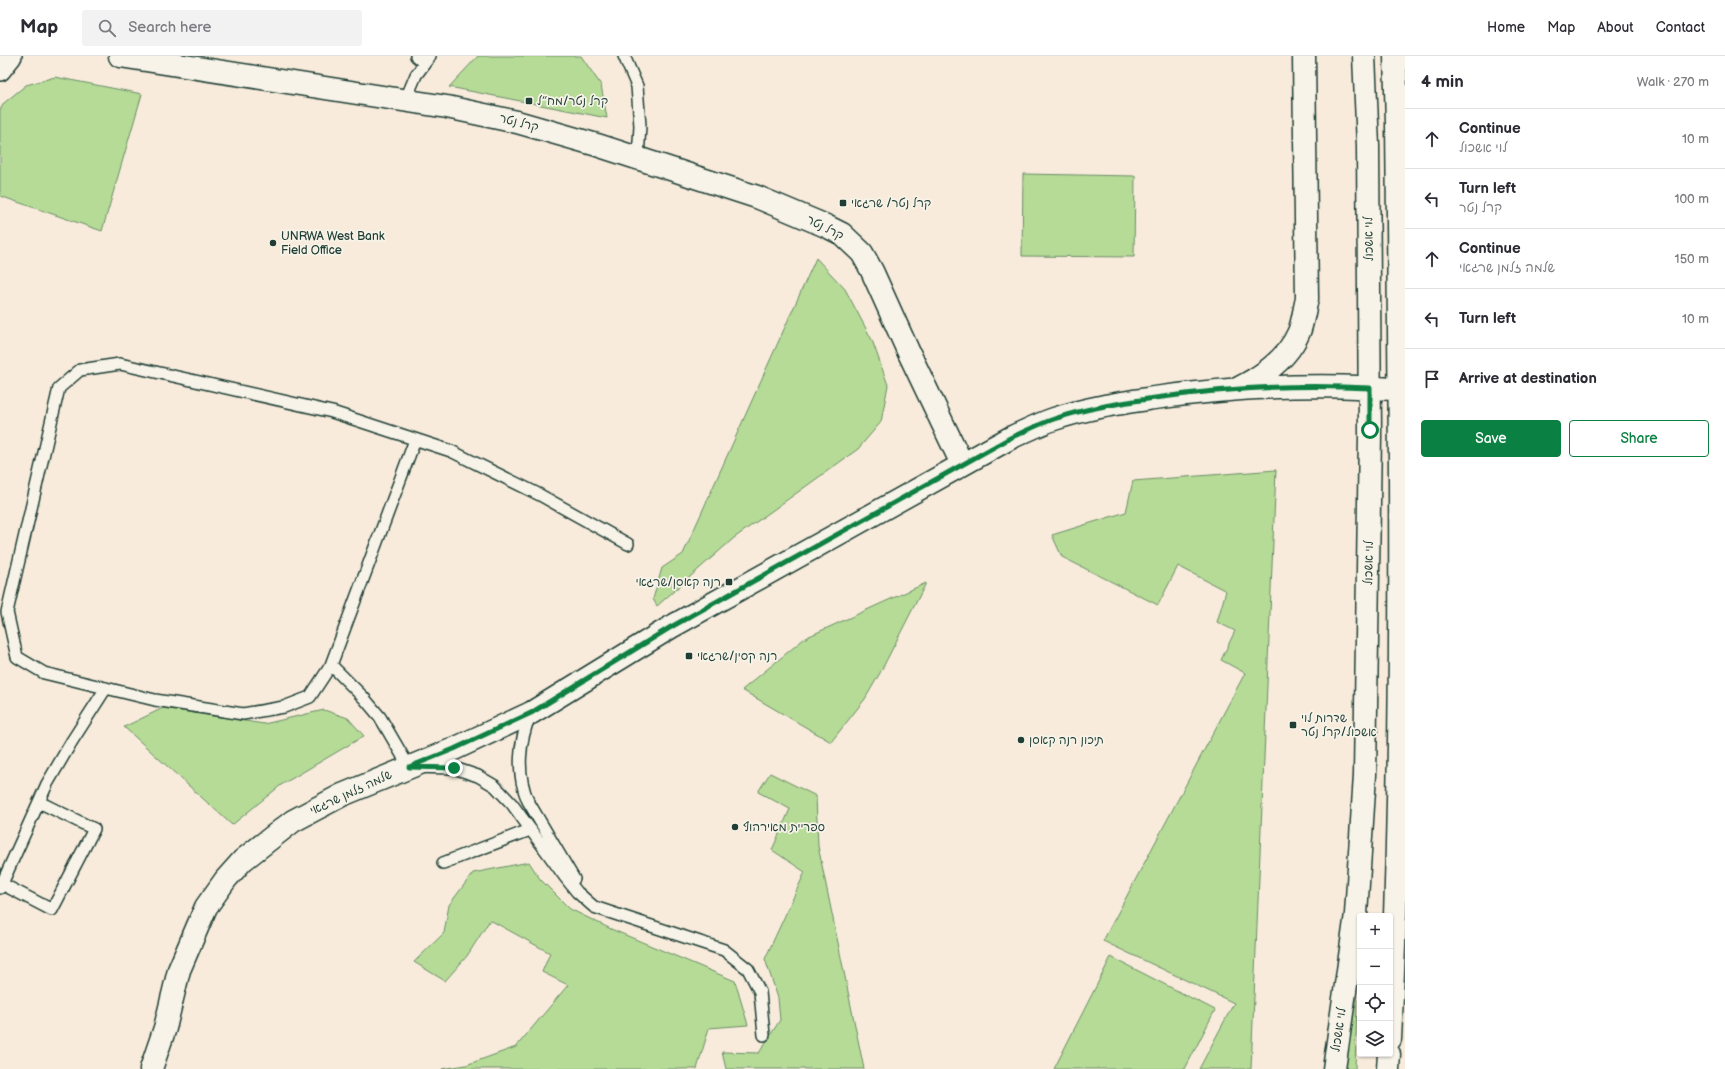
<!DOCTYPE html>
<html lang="en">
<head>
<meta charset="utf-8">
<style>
	body { margin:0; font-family:"Balsamiq Sans","Playpen Sans Hebrew",sans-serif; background:#f2f2f3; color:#2b2b33 }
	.controls { position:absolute; right:12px; bottom:12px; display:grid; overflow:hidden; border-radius:4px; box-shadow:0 1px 3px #0004 }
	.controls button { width:36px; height:36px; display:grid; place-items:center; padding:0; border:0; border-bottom:1px solid #e1e1e2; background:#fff; color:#2b2b33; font:20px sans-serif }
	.stop { position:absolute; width:12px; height:12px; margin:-9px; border:3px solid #0b8043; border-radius:50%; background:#fff }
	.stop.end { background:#0b8043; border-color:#fff; box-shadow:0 1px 4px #0008 }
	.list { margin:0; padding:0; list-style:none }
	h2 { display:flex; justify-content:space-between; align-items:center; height:52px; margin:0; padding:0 16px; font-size:17px }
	h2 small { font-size:13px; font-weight:400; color:#7c7c81 }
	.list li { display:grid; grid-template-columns:26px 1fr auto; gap:12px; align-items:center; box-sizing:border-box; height:60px; padding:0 16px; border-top:1px solid #e1e1e2 }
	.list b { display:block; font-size:15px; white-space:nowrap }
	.list p { margin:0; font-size:13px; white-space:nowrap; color:#7c7c81 }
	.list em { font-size:13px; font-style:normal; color:#7c7c81 }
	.actions { display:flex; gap:8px; padding:12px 16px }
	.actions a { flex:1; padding:9px 0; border:1px solid #0b8043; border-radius:4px; text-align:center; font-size:14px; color:#0b8043 }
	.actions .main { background:#0b8043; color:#fff }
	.icon { flex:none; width:22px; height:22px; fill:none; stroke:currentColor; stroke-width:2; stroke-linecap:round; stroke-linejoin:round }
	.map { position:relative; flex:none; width:1405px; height:1013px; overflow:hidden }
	header { display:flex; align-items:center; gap:24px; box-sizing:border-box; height:56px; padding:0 20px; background:#fff; border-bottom:1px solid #e1e1e2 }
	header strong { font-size:19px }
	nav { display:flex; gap:22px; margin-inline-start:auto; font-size:14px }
	.search { width:280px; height:36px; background:#f2f2f3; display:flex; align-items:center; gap:10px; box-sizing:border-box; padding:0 14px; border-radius:4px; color:#7c7c81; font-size:15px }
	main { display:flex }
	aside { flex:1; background:#fff }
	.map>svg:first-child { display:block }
	.green { fill:#b5db97; stroke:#6a8c66 }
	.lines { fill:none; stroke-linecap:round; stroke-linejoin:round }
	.lane-casing { stroke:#1f3d34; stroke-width:14 }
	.street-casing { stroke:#1f3d34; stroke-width:24 }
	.secondary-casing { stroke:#1f3d34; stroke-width:25 }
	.lane { stroke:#f7f3e8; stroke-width:11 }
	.street { stroke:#f7f3e8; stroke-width:21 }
	.secondary { stroke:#f7f3e8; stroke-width:22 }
	.route { stroke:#0b8043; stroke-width:5 }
	.poi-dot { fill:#1f3d34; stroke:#f7f3e8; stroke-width:1.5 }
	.labels { text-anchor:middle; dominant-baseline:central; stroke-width:3.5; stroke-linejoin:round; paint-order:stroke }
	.poi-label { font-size:12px; fill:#1f3d34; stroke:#f7f3e8; text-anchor:start }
	.street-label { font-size:12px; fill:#1f3d34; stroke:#f7f3e8 }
</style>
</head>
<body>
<header>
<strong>Map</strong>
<div class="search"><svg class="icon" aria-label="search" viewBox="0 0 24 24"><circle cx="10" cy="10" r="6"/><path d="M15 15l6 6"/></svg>Search here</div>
<nav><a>Home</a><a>Map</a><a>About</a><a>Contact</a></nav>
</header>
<main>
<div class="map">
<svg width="1405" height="1013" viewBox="0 0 1405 1013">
	<rect width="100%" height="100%" fill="#f8ebdb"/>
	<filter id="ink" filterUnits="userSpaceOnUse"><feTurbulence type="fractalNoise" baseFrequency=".025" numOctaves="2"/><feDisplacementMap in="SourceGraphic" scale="8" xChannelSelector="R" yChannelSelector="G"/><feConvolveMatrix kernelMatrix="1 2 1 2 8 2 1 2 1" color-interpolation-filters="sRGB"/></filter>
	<g filter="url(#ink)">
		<!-- green -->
		<path class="green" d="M 478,0 L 581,0 L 601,29 L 607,62 L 449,31 Z
			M 55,21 L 142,38 L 102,175 L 0,140 L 0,54 L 4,47 L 26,29 Z
			M 1023,118 L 1135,120 L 1134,201 L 1022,200 Z
			M 816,202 L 845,233 L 872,284 L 888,329 L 881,366 L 858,393 L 734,482 L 657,550 L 653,543 L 662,512 L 683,498 Z
			M 1276,414 L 1251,1013 L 1199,1013 L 1234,947 L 1103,885 L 1245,617 L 1221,604 L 1235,575 L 1217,566 L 1226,535 L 1178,510 L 1158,549 L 1062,501 L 1052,479 L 1126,456 L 1133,425 Z
			M 926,527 L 880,617 L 865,643 L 831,686 L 742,634 L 805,582 Z
			M 163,652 L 264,668 L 324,654 L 348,662 L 364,680 L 281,729 L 232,769 L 124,671 Z
			M 770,717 L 816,740 L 818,790 L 864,1013 L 726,1013 L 722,996 L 759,997 L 780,964 L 778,942 L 765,903 L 805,816 L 772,794 L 790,753 L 758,736 Z
			M 529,806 L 540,823 L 570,853 L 611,873 L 735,925 L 748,969 L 709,972 L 697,1013 L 442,1013 L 466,1009 L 516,991 L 568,929 L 542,916 L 550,897 L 490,864 L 467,900 L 445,925 L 414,906 L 444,877 L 449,849 L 473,817 Z
			M 1111,901 L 1215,954 L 1185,1013 L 1054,1013 Z
			M 1349,943 L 1357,944 L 1355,1013 L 1341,1013 Z"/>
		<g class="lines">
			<defs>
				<path id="lane" d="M 416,0 L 424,7
					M 624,0 L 637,30 L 640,70 L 638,102
					M 405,45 L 416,19 L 430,0
					M 415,384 L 331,609 L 310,641 L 284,651 L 243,658 L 155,644 L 44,617 L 17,601 L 7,556 L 59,332 L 80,314 L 120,308 L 332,356 L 451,395 L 540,439 L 628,488
					M 331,609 L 364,642 L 380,661 L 409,711 L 454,712 L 478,720 L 495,730 L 512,748 L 565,821 L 577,836 L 594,851 L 724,894 L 748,913 L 760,936 L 764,979
					M 530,659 C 519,686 516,718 528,745 L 574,823
					M 443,807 L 530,774
					M 2,828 L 52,854 L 94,773 L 39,746
					M 0,832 L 47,728 L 72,685 L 106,632"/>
				<path id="street" d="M 0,14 L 11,0"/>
				<path id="secondary" d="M 120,0 L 447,51 L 517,66 L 597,89 L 757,141 L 826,170 L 842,178 L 862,197 L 872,215 L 909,297 L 962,408
					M 1239,332 C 1263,320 1288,302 1299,276 C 1303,266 1304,254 1307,243 L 1304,0
					M 1390,983 C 1405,678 1400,373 1397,67 L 1395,0
					M 151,1013 L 165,972 L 179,914 L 206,851 L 226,823 L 243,804 L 293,765 L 342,739 L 454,693 L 531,657 L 671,571 L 1012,381 C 1026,375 1039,368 1054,363 C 1086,352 1121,347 1154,342 C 1237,331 1322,326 1405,334
					M 1334,1013 L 1356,858 L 1365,719 L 1370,378 L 1368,90 L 1364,0
					M 1388,1013 L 1389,998"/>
			</defs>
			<!-- lane casing -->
			<use href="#lane" class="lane-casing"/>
			<!-- street casing -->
			<use href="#street" class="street-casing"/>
			<!-- secondary casing -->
			<use href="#secondary" class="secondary-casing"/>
			<!-- lane -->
			<use href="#lane" class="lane"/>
			<!-- street -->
			<use href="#street" class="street"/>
			<!-- secondary -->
			<use href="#secondary" class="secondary"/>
		</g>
	</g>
	<g class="lines" filter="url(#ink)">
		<!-- route -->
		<path class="route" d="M 454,712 L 409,711 L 454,693 L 531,657 L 671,571 L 1012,381 C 1026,375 1039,368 1054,363 C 1086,352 1121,347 1155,342 C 1226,332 1298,328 1370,332 L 1370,374"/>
	</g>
	<!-- markers -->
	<g class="poi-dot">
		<rect x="525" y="41" width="8" height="8" rx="2"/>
		<rect x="839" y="143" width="8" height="8" rx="2"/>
		<circle cx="273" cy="187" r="4"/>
		<rect x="725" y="522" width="8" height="8" rx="2"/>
		<rect x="685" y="596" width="8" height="8" rx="2"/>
		<rect x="1289" y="665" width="8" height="8" rx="2"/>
		<circle cx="1021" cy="684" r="4"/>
		<circle cx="735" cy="771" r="4"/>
	</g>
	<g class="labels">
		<!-- poi labels -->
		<g class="poi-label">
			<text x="537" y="45">קרל נטר/מח״ל</text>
			<text x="851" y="147">קרל נטר/ שרגאי</text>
			<text x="281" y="180">UNRWA West Bank<tspan x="281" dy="14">Field Office</tspan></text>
			<text x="721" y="526" text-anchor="end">רנה קאסן/שרגאי</text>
			<text x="697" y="600">רנה קסין/שרגאי</text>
			<text x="1301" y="662">שדרות לוי<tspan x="1301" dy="14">אשכול/קרל נטר</tspan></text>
			<text x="1029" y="684">תיכון רנה קאסן</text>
			<text x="743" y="771">ספריית מאירהוף</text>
		</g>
		<!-- street labels -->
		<g class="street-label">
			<text transform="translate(519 67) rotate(14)">קרל נטר</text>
			<text transform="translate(825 172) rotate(27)">קרל נטר</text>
			<text transform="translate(1369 183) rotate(-91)">לוי אשכול</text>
			<text transform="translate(1369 507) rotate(-89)">לוי אשכול</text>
			<text transform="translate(351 737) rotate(-25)">שלמה זלמן שרגאי</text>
			<text transform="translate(1339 974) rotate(-82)">לוי אשכול</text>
		</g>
	</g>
</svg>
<div class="controls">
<button>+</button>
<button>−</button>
<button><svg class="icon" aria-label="locate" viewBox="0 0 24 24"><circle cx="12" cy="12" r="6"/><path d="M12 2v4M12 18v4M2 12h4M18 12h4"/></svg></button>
<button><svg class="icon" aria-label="layers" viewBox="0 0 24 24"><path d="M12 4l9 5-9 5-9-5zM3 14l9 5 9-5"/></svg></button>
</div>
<div class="stop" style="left:1370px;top:374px"></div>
<div class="stop end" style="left:454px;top:712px"></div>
</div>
<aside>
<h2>4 min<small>Walk · 270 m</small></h2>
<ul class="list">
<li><svg class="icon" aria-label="ahead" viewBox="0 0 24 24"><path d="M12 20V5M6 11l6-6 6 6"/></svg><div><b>Continue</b><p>לוי אשכול</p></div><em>10 m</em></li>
<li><svg class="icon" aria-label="left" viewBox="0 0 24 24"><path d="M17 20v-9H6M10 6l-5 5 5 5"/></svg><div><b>Turn left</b><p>קרל נטר</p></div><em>100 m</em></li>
<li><svg class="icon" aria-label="ahead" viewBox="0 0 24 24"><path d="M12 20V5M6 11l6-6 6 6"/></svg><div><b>Continue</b><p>שלמה זלמן שרגאי</p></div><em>150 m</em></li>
<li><svg class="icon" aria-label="left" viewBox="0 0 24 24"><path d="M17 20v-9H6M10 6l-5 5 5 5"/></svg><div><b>Turn left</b></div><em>10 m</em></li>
<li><svg class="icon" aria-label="arrive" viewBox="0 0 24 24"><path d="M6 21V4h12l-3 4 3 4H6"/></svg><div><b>Arrive at destination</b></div></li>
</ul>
<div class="actions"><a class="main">Save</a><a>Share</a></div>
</aside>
</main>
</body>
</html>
